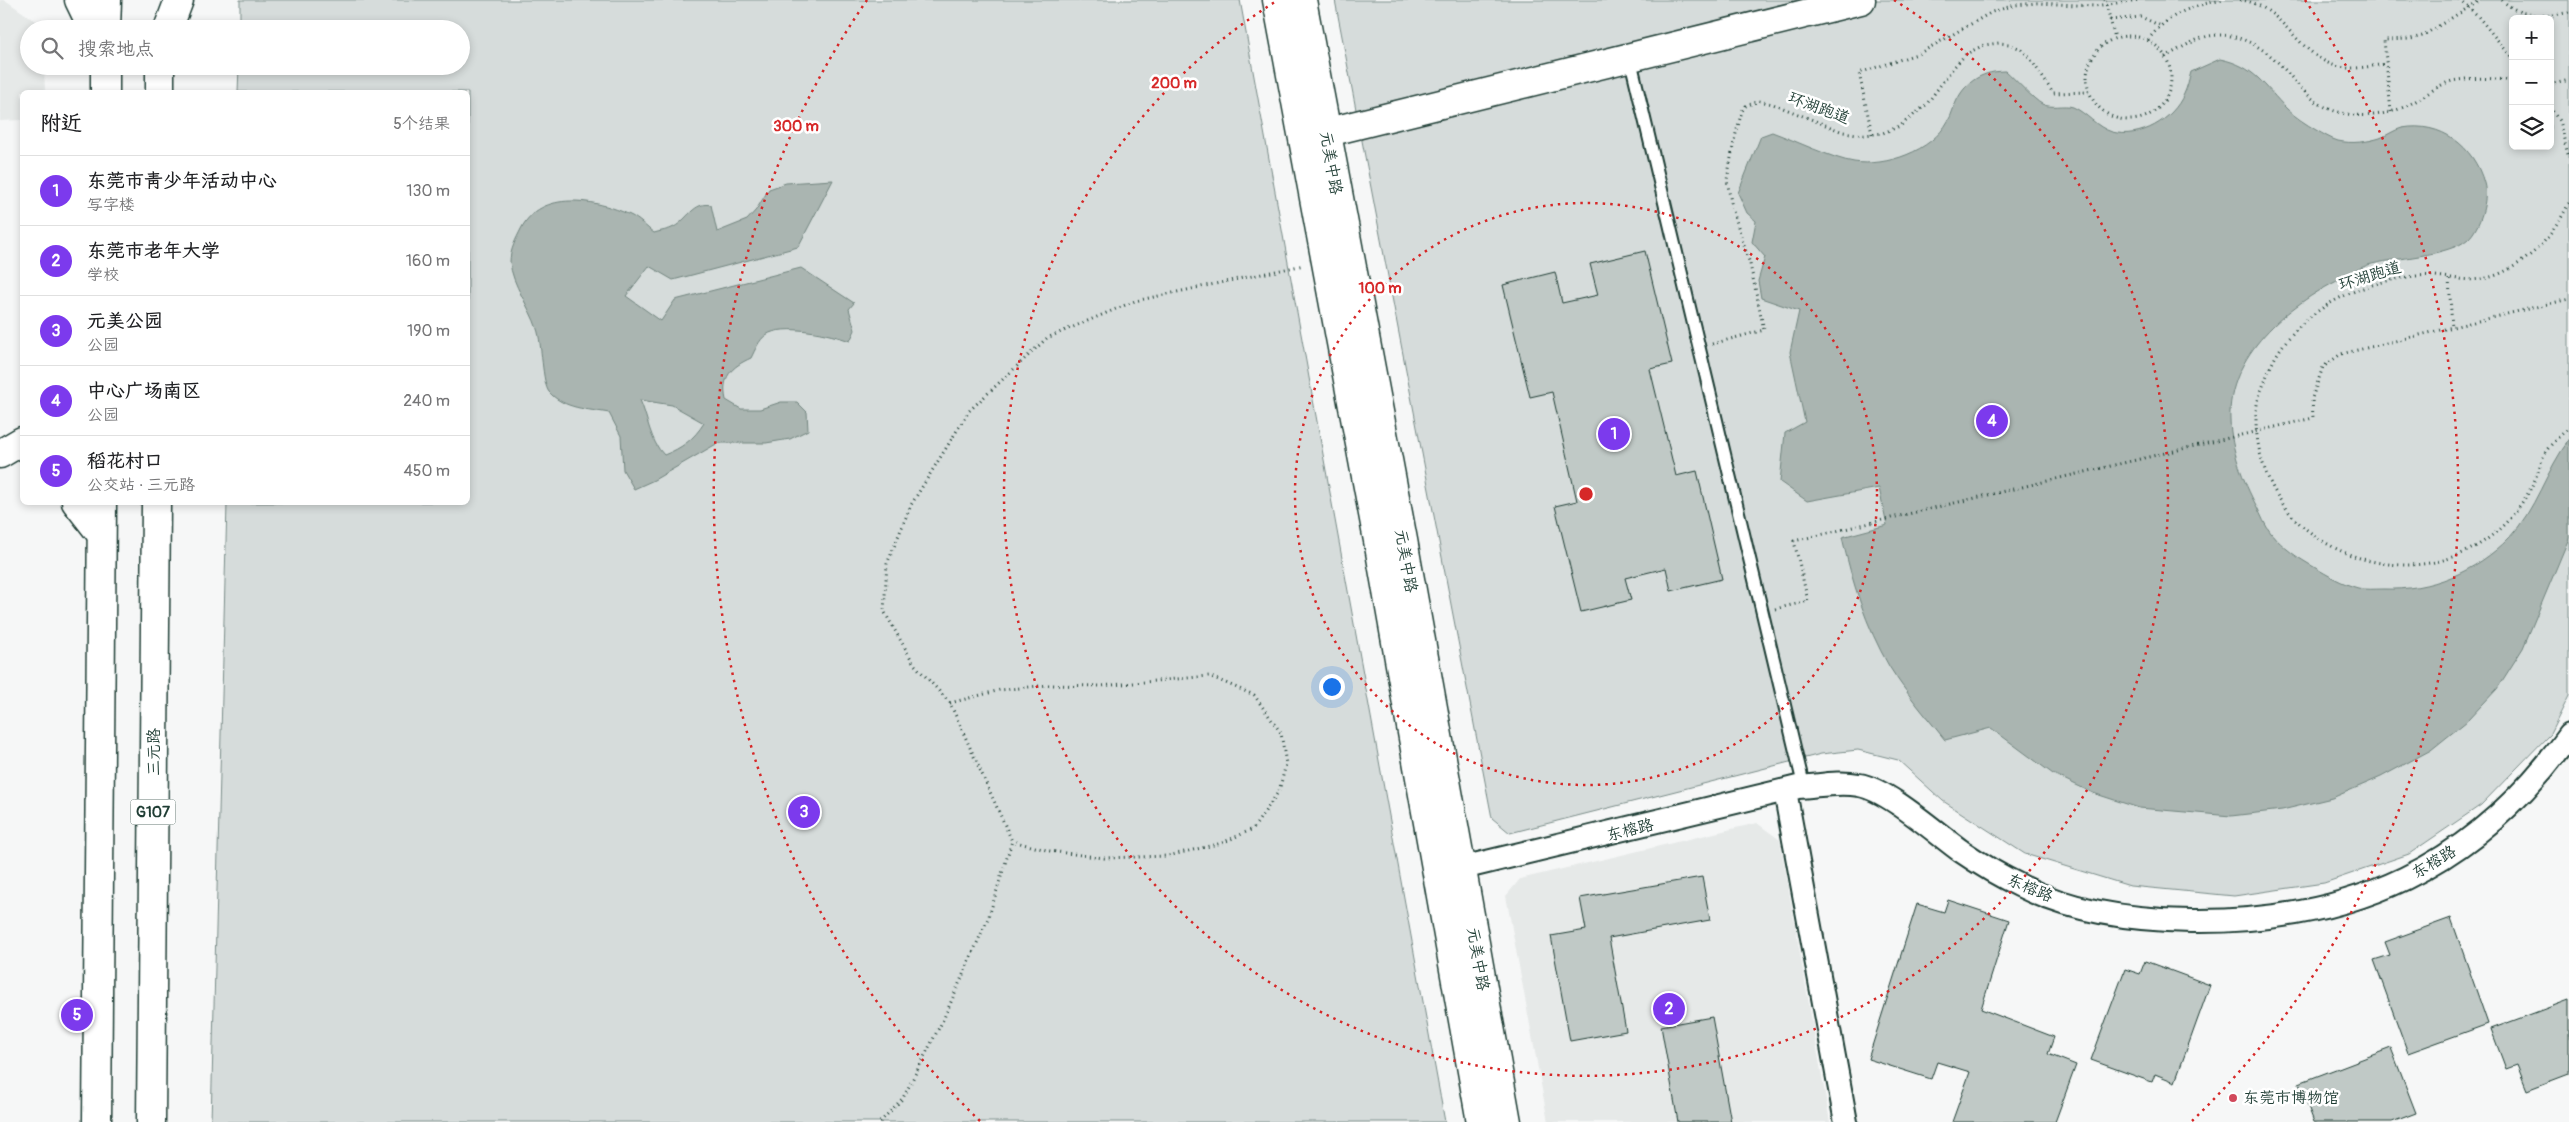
<!DOCTYPE html>
<html lang="zh">
<head>
<meta charset="utf-8">
<style>
	body { margin:0; font-family:Pangolin,"LXGW WenKai TC",sans-serif; background:#f6f6f6; color:#202124 }
	.controls { position:absolute; right:15px; top:15px; display:grid; overflow:hidden; border-radius:8px; box-shadow:0 2px 8px #0003 }
	.controls button { width:45px; height:45px; display:grid; place-items:center; padding:0; border:0; border-bottom:1px solid #e0e0e0; background:#fff; color:#202124; font:25px sans-serif }
	.you { position:absolute; left:1331px; top:686px; width:18px; height:18px; margin:-12px; border:4px solid #fff; border-radius:50%; background:#1a73e8; box-shadow:0 0 0 8px #1a73e833 }
	.badge { display:grid; place-items:center; width:32px; height:32px; border-radius:50%; background:#7c3aed; color:#fff; font-size:16px; font-weight:700 }
	.pin { position:absolute; translate:-50% -50%; border:2px solid #fff; box-shadow:0 1px 5px #0006 }
	.list { margin:0; padding:0; list-style:none }
	h2 { display:flex; justify-content:space-between; align-items:center; height:65px; margin:0; padding:0 20px; font-size:21px }
	h2 small { font-size:16px; font-weight:400; color:#757577 }
	.list li { display:grid; grid-template-columns:32px 1fr auto; gap:15px; align-items:center; box-sizing:border-box; height:70px; padding:0 20px; border-top:1px solid #e0e0e0 }
	.list b { display:block; font-size:19px; white-space:nowrap }
	.list p { margin:0; font-size:16px; white-space:nowrap; color:#757577 }
	.list em { font-size:16px; font-style:normal; color:#757577 }
	.icon { flex:none; width:28px; height:28px; fill:none; stroke:currentColor; stroke-width:2; stroke-linecap:round; stroke-linejoin:round }
	.map { position:relative; flex:none; width:2569px; height:1122px; overflow:hidden }
	.search { position:absolute; background:#fff; box-shadow:0 2px 8px #0003; left:20px; top:20px; width:450px; height:55px; display:flex; align-items:center; gap:12px; box-sizing:border-box; padding:0 18px; border-radius:28px; color:#757577; font-size:19px }
	.panel { position:absolute; background:#fff; box-shadow:0 2px 8px #0003; left:20px; top:90px; width:450px; height:415px; border-radius:8px }
	.map>svg:first-child { display:block }
	.built { fill:#e6e9e8 }
	.green { fill:#d6dcdb; stroke:#7a8c88; fill-rule:evenodd }
	.water { fill:#aab5b1; stroke:#72857f; fill-rule:evenodd }
	.building { fill:#c0c9c6; stroke:#1f3d34 }
	.lines { fill:none; stroke-linecap:round; stroke-linejoin:round }
	.service-casing { stroke:#1f3d34; stroke-width:15 }
	.minor-casing { stroke:#1f3d34; stroke-width:26 }
	.tertiary-casing { stroke:#1f3d34; stroke-width:31 }
	.trunk-casing { stroke:#1f3d34; stroke-width:31 }
	.path { stroke:#1f3d34; stroke-width:3; stroke-dasharray:1 4; stroke-linecap:butt }
	.service { stroke:#fff; stroke-width:11 }
	.minor { stroke:#fff; stroke-width:22 }
	.tertiary { stroke:#fff; stroke-width:28 }
	.trunk { stroke:#fff; stroke-width:28 }
	.ring { fill:none; stroke:#d62828; stroke-width:2.5; stroke-dasharray:2.5 5 }
	.poi-dot { fill:#d1495b; stroke:#fff; stroke-width:2 }
	.labels { text-anchor:middle; dominant-baseline:central; stroke-width:5; stroke-linejoin:round; paint-order:stroke }
	.shield { fill:#fff; stroke:#627771; stroke-width:1 }
	.shield-label { font-size:15px; font-weight:bold; fill:#1f3d34 }
	.street-label { font-size:16px; fill:#1f3d34; stroke:#fff }
	.poi-label { font-size:16px; fill:#1f3d34; stroke:#fff; text-anchor:start }
	.centre { fill:#d62828; stroke:#fff; stroke-width:2.5 }
	.ring-label { font-size:15px; text-anchor:middle; font-weight:bold; fill:#d62828; stroke:#fff; stroke-width:5; stroke-linejoin:round; paint-order:stroke }
</style>
</head>
<body>
<div class="map">
<svg width="2569" height="1122" viewBox="0 0 2569 1122">
	<rect width="100%" height="100%" fill="#f6f7f7"/>
	<filter id="ink" filterUnits="userSpaceOnUse"><feTurbulence type="fractalNoise" baseFrequency=".02" numOctaves="2"/><feDisplacementMap in="SourceGraphic" scale="10" xChannelSelector="R" yChannelSelector="G"/><feConvolveMatrix kernelMatrix="1 2 1 2 8 2 1 2 1" color-interpolation-filters="sRGB"/></filter>
	<g filter="url(#ink)">
		<!-- built -->
		<path class="built" d="M 0,0 L 5,0 L 44,27 L 29,29 L 29,66 L 44,66 L 45,92 L 22,92 L 22,120 L 0,121 Z
			M 1757,823 L 1780,840 L 1830,1122 L 1548,1122 L 1506,896 L 1520,879 Z"/>
		<!-- green -->
		<path class="green" d="M 240,0 L 1240,0 L 1445,1122 L 211,1122 L 227,503 L 468,502 L 468,92 L 238,92 L 239,66 L 461,66 L 461,29 L 240,29 Z
			M 1335,0 L 2569,0 L 2569,696 L 2550,734 L 2481,805 L 2409,854 L 2324,883 L 2234,896 L 2130,886 L 2025,854 L 1943,801 L 1898,760 L 1858,750 L 1821,754 L 1510,833 L 1492,818 ZM 2513,19 L 2550,19 L 2550,146 L 2513,146 Z"/>
		<!-- water -->
		<path class="water" d="M 2220,59 C 2255,66 2264,86 2287,109 C 2295,117 2306,124 2316,130 C 2323,134 2331,139 2338,141 C 2352,144 2367,142 2380,138 C 2388,135 2394,130 2402,128 C 2441,121 2474,146 2484,183 C 2489,199 2480,228 2468,239 C 2450,256 2392,258 2368,265 C 2359,268 2349,274 2341,279 C 2288,305 2227,355 2230,420 C 2231,449 2243,481 2257,507 C 2261,515 2265,526 2271,533 C 2283,548 2298,558 2314,567 C 2327,575 2343,584 2358,588 C 2366,590 2375,589 2383,589 C 2430,591 2476,572 2509,538 C 2536,510 2546,470 2569,440 L 2569,538 L 2523,648 L 2497,689 L 2467,721 L 2431,750 L 2381,777 L 2332,798 L 2282,810 L 2231,816 L 2139,808 L 2093,793 L 2053,774 L 1991,728 L 1945,740 C 1926,716 1905,692 1889,666 C 1866,626 1852,582 1842,537 L 1887,525 L 1879,488 L 1807,501 L 1780,482 L 1785,433 L 1805,422 L 1790,352 L 1799,311 L 1761,298 L 1758,281 L 1765,257 L 1752,242 L 1756,221 L 1747,213 L 1738,193 L 1761,136 L 1772,132 C 1794,140 1833,159 1854,162 C 1886,167 1932,151 1948,121 C 1952,115 1953,107 1957,100 C 1967,80 1984,71 2006,71 C 2014,78 2034,100 2042,104 C 2051,109 2064,104 2073,107 C 2087,113 2096,127 2112,132 C 2140,139 2173,120 2184,94 C 2187,88 2189,79 2191,72 Z
			M 833,180 L 798,247 L 673,280 L 649,266 L 626,296 L 661,321 L 675,300 L 801,268 L 854,303 L 849,309 L 855,330 L 850,341 C 831,334 783,323 766,335 C 759,340 755,350 751,358 C 731,367 721,377 726,400 L 741,409 L 760,409 L 781,402 L 797,402 L 807,412 L 808,430 L 790,439 L 766,443 L 718,443 L 654,480 L 634,489 L 623,470 L 621,436 L 609,413 C 588,409 564,409 549,392 C 542,383 542,343 537,329 C 530,307 512,285 510,262 C 510,250 516,239 521,229 C 541,189 596,199 630,215 C 639,219 646,227 654,233 C 660,231 669,230 674,227 C 687,220 694,201 711,205 L 717,232 L 747,220 L 756,210 L 769,189 L 786,183 ZM 640,400 L 672,405 L 704,423 C 694,439 682,448 664,455 C 650,441 648,418 640,400 Z"/>
		<!-- building -->
		<path class="building" d="M 1645,251 L 1672,364 L 1650,369 L 1676,476 L 1697,471 L 1722,579 L 1671,591 L 1666,568 L 1625,578 L 1631,600 L 1581,612 L 1555,506 L 1577,501 L 1552,392 L 1530,397 L 1503,285 L 1555,272 L 1562,303 L 1598,295 L 1590,264 Z
			M 1702,877 L 1710,920 L 1609,938 L 1626,1031 L 1570,1041 L 1551,936 L 1586,930 L 1580,898 Z
			M 1948,900 L 2009,920 L 1981,1009 L 2054,1037 L 2048,1054 L 2076,1065 L 2055,1122 L 1952,1122 L 1970,1072 L 1937,1062 L 1931,1079 L 1868,1059 L 1917,904 L 1944,912 Z
			M 2451,918 L 2488,1024 L 2408,1053 L 2374,960 L 2390,955 L 2385,942 Z
			M 2145,961 L 2210,985 L 2175,1082 L 2155,1074 L 2152,1082 L 2091,1060 L 2125,969 L 2140,974 Z
			M 2569,1000 L 2569,1074 L 2527,1090 L 2517,1065 L 2506,1069 L 2491,1029 Z
			M 1712,1017 L 1731,1122 L 1678,1122 L 1661,1026 Z
			M 2391,1048 L 2416,1113 L 2392,1122 L 2314,1122 L 2299,1083 Z"/>
		<g class="lines">
			<defs>
				<path id="service" d="M 1630,58 L 1804,787"/>
				<path id="minor" d="M 1785,791 L 1846,1122
					M 1462,868 L 1798,787 C 1818,786 1838,781 1859,785 C 1887,789 1936,833 1961,851 C 1980,864 2000,876 2021,886 C 2072,912 2134,920 2191,921 C 2352,923 2475,867 2569,735"/>
				<path id="tertiary" d="M 1277,0 L 1379,546 L 1481,1122
					M 1302,0 L 1403,540 L 1507,1122
					M 1308,137 L 1861,0
					M 0,454 L 22,441
					M 76,502 L 101,534"/>
				<path id="trunk" d="M 79,0 L 93,29
					M 106,29 L 107,0
					M 168,29 L 179,0
					M 105,92 L 105,66
					M 160,92 L 160,66
					M 97,1122 L 102,502
					M 151,1122 L 156,502"/>
			</defs>
			<!-- service casing -->
			<use href="#service" class="service-casing"/>
			<!-- minor casing -->
			<use href="#minor" class="minor-casing"/>
			<!-- tertiary casing -->
			<use href="#tertiary" class="tertiary-casing"/>
			<!-- trunk casing -->
			<use href="#trunk" class="trunk-casing"/>
			<!-- path -->
			<path class="path" d="M 2105,0 L 2115,38
				M 2240,0 C 2283,4 2298,58 2340,67 C 2355,70 2371,66 2386,64
				M 2460,0 L 2476,14 L 2513,59
				M 2502,0 C 2521,18 2545,18 2569,12
				M 2110,20 L 2141,17 L 2159,25
				M2087 78a42 42 0 1 1 84 0a42 42 0 1 1-84 0Z
				M 2148,40 C 2168,14 2192,5 2224,0
				M 2165,57 C 2176,51 2187,44 2199,39 C 2231,26 2266,47 2286,71 C 2303,91 2316,107 2342,113 C 2369,119 2395,114 2419,99 C 2429,93 2440,84 2452,81 C 2471,77 2494,78 2513,81
				M 2550,85 L 2569,80
				M 2550,107 L 2559,121 L 2569,158
				M 2391,112 L 2384,40 L 2411,39 L 2422,36 L 2481,0
				M 1872,134 L 1859,73 L 1920,53 L 1992,12 L 2015,5 L 2037,3 L 2094,6 L 2139,0
				M 2569,203 C 2553,236 2533,259 2499,274 C 2469,287 2446,273 2416,276 C 2352,283 2286,316 2265,381 C 2260,393 2255,406 2256,419 C 2256,460 2274,503 2306,529 C 2368,580 2463,579 2515,512 C 2524,501 2532,488 2537,474 C 2540,468 2541,460 2545,453 C 2550,444 2561,435 2569,428
				M 2449,279 L 2452,328
				M 1712,344 L 1764,330 L 1750,264 L 1732,208 L 1727,180 L 1734,141 L 1742,111 L 1746,106 L 1759,101 L 1773,104 L 1843,132 L 1864,135 L 1883,133 L 1900,126 L 1926,105 L 1953,68 L 1966,54 L 1984,45 L 1999,43 L 2009,44 L 2021,49 L 2030,58 L 2053,93 L 2089,92
				M 1775,609 L 1808,601 L 1794,541 L 2313,418 L 2312,398 L 2323,367 L 2341,354 L 2569,299
				M 950,703 L 1000,690 L 1049,685 L 1101,686 L 1209,676 L 1254,695 L 1281,733 L 1286,764 L 1279,791 L 1253,829 L 1222,843 L 1168,856 L 1104,858 L 1050,851 L 1012,841
				M 880,1122 L 903,1098 L 943,1020 L 989,916 L 1012,841 L 950,703 L 914,664 L 884,611 L 887,564 L 911,505 L 969,411 L 1047,338 L 1135,301 L 1304,265"/>
			<!-- service -->
			<use href="#service" class="service"/>
			<!-- minor -->
			<use href="#minor" class="minor"/>
			<!-- tertiary -->
			<use href="#tertiary" class="tertiary"/>
			<!-- trunk -->
			<use href="#trunk" class="trunk"/>
		</g>
	</g>
	<!-- distance rings -->
	<g class="ring">
		<circle cx="1586" cy="494" r="291"/>
		<path d="M1894 0A582 582 0 1 1 1278 0"/>
		<path d="M980 1121A872 872 0 0 1 867 0M2305 0A872 872 0 0 1 2192 1121"/>
	</g>
	<!-- markers -->
	<circle class="poi-dot" cx="2233" cy="1098" r="5"/>
	<g class="labels">
		<!-- shield labels -->
		<rect class="shield" x="130.5" y="799.5" width="45" height="25" rx="4"/>
		<g class="shield-label">
			<text x="153" y="812">G107</text>
		</g>
		<!-- street labels -->
		<g class="street-label">
			<text transform="translate(1819 108) rotate(20)">环湖跑道</text>
			<text transform="translate(1331 163) rotate(80)">元美中路</text>
			<text transform="translate(2370 276) rotate(-17)">环湖跑道</text>
			<text transform="translate(1406 561) rotate(80)">元美中路</text>
			<text transform="translate(154 752) rotate(-90)">三元路</text>
			<text transform="translate(1630 830) rotate(-14)">东榕路</text>
			<text transform="translate(2434 862) rotate(-31)">东榕路</text>
			<text transform="translate(2030 888) rotate(23)">东榕路</text>
			<text transform="translate(1478 959) rotate(80)">元美中路</text>
		</g>
		<!-- poi labels -->
		<g class="poi-label">
			<text x="2243" y="1098">东莞市博物馆</text>
		</g>
	</g>
	<circle cx="1586" cy="494" r="8" class="centre"/>
	<g class="ring-label">
		<text x="1174" y="88">200 m</text>
		<text x="796" y="131">300 m</text>
		<text x="1380" y="293">100 m</text>
	</g>
</svg>
<div class="controls">
<button>+</button>
<button>−</button>
<button><svg class="icon" aria-label="layers" viewBox="0 0 24 24"><path d="M12 4l9 5-9 5-9-5zM3 14l9 5 9-5"/></svg></button>
</div>
<div class="you"></div>
<div class="pin badge" style="left:1614px;top:434px">1</div>
<div class="pin badge" style="left:1669px;top:1009px">2</div>
<div class="pin badge" style="left:804px;top:812px">3</div>
<div class="pin badge" style="left:1992px;top:421px">4</div>
<div class="pin badge" style="left:77px;top:1015px">5</div>
<div class="search"><svg class="icon" aria-label="search" viewBox="0 0 24 24"><circle cx="10" cy="10" r="6"/><path d="M15 15l6 6"/></svg>搜索地点</div>
<section class="panel">
<h2>附近<small>5个结果</small></h2>
<ul class="list">
<li><span class="badge">1</span><div><b>东莞市青少年活动中心</b><p>写字楼</p></div><em>130 m</em></li>
<li><span class="badge">2</span><div><b>东莞市老年大学</b><p>学校</p></div><em>160 m</em></li>
<li><span class="badge">3</span><div><b>元美公园</b><p>公园</p></div><em>190 m</em></li>
<li><span class="badge">4</span><div><b>中心广场南区</b><p>公园</p></div><em>240 m</em></li>
<li><span class="badge">5</span><div><b>稻花村口</b><p>公交站 · 三元路</p></div><em>450 m</em></li>
</ul>
</section>
</div>
</body>
</html>
